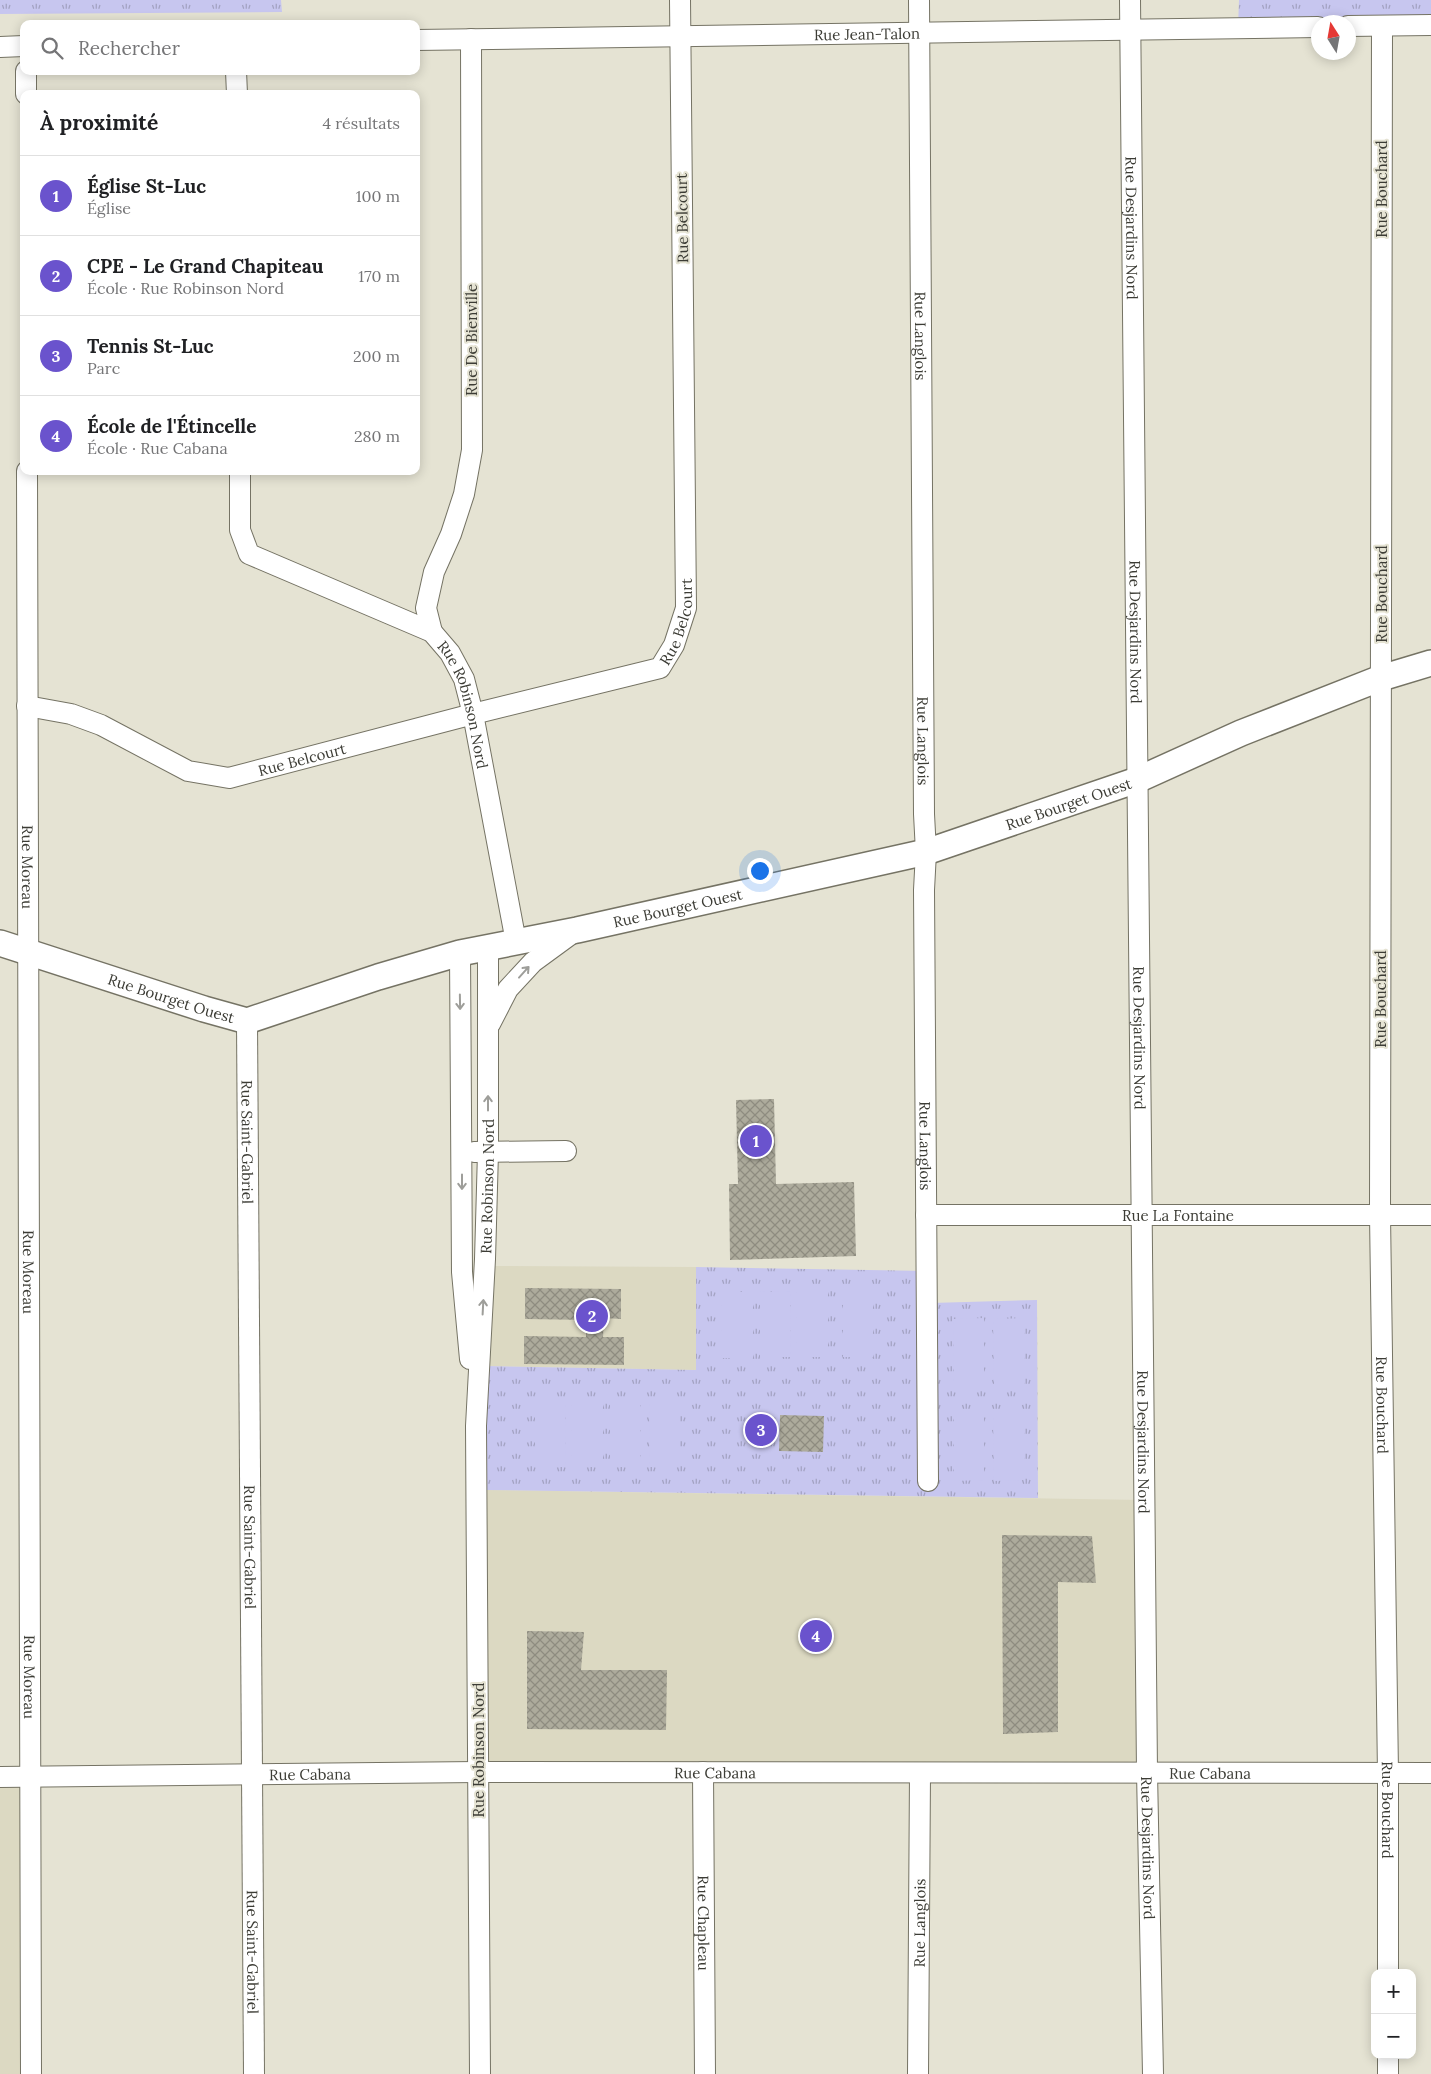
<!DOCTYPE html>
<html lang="fr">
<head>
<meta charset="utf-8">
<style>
	body { margin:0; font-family:Lora,serif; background:#f2f2f2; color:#202124 }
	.controls { position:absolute; right:15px; bottom:15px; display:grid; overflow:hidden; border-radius:10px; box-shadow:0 2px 12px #0003 }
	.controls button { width:45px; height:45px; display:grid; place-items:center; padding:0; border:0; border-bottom:1px solid #e0e0e0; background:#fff; color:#202124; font:25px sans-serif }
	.compass { position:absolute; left:1311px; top:15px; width:45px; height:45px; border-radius:50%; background:#fff; box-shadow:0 2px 12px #0003; rotate:349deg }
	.you { position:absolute; left:759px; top:870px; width:18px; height:18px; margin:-12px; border:4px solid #fff; border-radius:50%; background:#1a73e8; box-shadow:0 0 0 8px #1a73e833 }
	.badge { display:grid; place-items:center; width:32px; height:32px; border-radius:50%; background:#6a53cd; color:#fff; font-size:16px; font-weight:700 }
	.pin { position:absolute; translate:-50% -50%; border:2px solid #fff; box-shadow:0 1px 5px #0006 }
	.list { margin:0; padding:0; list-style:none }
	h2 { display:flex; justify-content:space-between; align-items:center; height:65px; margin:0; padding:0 20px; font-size:21px }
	h2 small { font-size:16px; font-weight:400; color:#757577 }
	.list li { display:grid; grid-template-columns:32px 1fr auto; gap:15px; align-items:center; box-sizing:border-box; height:80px; padding:0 20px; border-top:1px solid #e0e0e0 }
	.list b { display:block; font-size:19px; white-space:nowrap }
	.list p { margin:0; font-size:16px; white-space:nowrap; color:#757577 }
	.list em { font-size:16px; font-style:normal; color:#757577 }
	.icon { flex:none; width:28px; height:28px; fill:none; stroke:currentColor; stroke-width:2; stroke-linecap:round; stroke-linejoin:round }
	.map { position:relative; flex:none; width:1431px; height:2074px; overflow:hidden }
	.search { position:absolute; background:#fff; box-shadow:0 2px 12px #0003; left:20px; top:20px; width:400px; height:55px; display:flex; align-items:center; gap:12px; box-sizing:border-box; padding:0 18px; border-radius:10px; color:#757577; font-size:19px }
	.panel { position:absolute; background:#fff; box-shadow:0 2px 12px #0003; left:20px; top:90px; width:400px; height:385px; border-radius:10px }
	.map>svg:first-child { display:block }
	.built { fill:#dcd9c2 }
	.park { fill:url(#park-tufts) }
	.garden { fill:#c7c6ef }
	.building { fill:url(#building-cross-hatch) }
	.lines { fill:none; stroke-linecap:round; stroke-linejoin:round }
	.minor-casing { stroke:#757364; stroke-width:22 }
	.tertiary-casing { stroke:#757364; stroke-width:28 }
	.minor { stroke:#fff; stroke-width:20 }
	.tertiary { stroke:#fff; stroke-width:25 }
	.oneway { stroke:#9e9e9a }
	.labels { text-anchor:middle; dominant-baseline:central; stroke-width:4; stroke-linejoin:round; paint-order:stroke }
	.street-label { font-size:15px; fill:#3c3c35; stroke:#e5e3d3 }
</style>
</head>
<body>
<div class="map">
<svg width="1431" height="2074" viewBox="0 0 1431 2074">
	<defs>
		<pattern id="park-tufts" width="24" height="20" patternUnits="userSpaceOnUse" patternTransform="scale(1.25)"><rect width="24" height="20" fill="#c7c6ef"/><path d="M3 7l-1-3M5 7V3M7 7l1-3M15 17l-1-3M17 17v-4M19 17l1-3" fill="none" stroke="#a3a2c2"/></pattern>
		<pattern id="building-cross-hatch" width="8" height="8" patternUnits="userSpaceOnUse" patternTransform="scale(1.25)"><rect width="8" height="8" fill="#adab9c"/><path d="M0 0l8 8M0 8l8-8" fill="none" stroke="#8e8c80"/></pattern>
	</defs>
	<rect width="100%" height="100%" fill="#e5e3d3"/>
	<!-- built -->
	<path class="built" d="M 491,1266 L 696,1267 L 696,1370 L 484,1366 Z
		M 486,1490 L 1144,1500 L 1147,1772 L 488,1772 Z
		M 0,1777 L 31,1777 L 31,2074 L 0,2074 Z"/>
	<!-- park -->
	<path class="park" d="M 0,0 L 281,0 L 282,12 L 0,14 Z
		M 1239,0 L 1431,0 L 1431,25 L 1318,22 L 1238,28 Z
		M 696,1267 L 929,1271 L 931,1303 L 1037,1300 L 1038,1498 L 486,1490 L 484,1366 L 696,1370 Z"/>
	<!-- garden -->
	<path class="garden" d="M 790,1291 L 791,1357 L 760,1357 L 760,1292 Z
		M 797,1291 L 828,1291 L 828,1357 L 797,1357 Z
		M 843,1291 L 873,1291 L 873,1357 L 843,1357 Z
		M 722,1292 L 753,1292 L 753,1358 L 722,1358 Z
		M 984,1318 L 984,1384 L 954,1384 L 953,1319 Z
		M 1024,1318 L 1024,1384 L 994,1384 L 993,1319 Z
		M 572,1401 L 603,1401 L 603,1467 L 572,1467 Z
		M 610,1401 L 640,1401 L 640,1467 L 610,1467 Z
		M 649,1401 L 680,1401 L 680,1467 L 650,1467 Z
		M 535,1402 L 565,1402 L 566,1467 L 535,1467 Z
		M 954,1415 L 984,1415 L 984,1480 L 954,1481 Z
		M 993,1415 L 1024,1415 L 1024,1480 L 994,1481 Z"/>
	<!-- building -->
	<path class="building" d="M 774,1099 L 776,1184 L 854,1182 L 856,1256 L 730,1260 L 729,1184 L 738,1184 L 736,1100 Z
		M 525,1288 L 621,1289 L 621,1319 L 604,1318 L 603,1337 L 624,1337 L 624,1365 L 524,1364 L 524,1336 L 586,1337 L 586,1320 L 525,1319 Z
		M 780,1415 L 824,1416 L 823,1452 L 779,1451 Z
		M 1002,1535 L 1092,1536 L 1096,1583 L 1058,1582 L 1058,1732 L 1003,1734 Z
		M 527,1631 L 584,1632 L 581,1670 L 667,1670 L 666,1730 L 527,1729 Z"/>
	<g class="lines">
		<defs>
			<g id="minor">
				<path id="s1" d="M 919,0 L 924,814 L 926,852 L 924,890 L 928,1481"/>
				<path id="s2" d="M 1130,0 L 1147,1772 L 1153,2074"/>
				<path d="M 1348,26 L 1431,25"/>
				<path id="s3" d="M 1382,26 L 1380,1215 L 1388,1773 L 1388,1973"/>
				<path id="s4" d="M 416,40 L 1318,27"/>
				<path d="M 0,47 L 24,46"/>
				<path d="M 26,71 L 26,94"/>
				<path d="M 236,71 L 237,94"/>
				<path id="s5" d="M 27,471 L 31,2074"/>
				<path id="s6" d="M 240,471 L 240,530 L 249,554 L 432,632 L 450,653 L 464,679 L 473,714 L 516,942"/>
				<path d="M 432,632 L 426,608 L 434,572 L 451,534 L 464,494 L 472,450 L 471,39"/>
				<path id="s7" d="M 27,706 L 71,714 L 101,725 L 188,771 L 229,778 L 473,714 L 660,668 L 674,645 L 686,608 L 680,0"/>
				<path d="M 460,953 L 462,1272 L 470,1359"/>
				<path id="s8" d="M 247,1021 L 254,2074"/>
				<path d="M 490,1024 L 508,989 L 533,962 L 574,932"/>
				<path d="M 474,1152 L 566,1151"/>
				<path id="s9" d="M 926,1215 L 1431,1215"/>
				<path id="s10" d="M 703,1772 L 705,2074"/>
				<path id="s11" d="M 0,1777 L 478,1772 L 1431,1773"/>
				<path d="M 1388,2055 L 1388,2074"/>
				<path id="s12" d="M 480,2074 L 476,1426 L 485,1259 L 488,1152 L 488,949"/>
				<path id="s13" d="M 918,2074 L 920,1773"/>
			</g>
			<g id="tertiary">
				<path id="s14" d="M 0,943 L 204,1009 L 247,1021 L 378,977 L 460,953 L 577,930 L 926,852 L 1137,780 L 1241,733 L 1381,678 L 1431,663"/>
			</g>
		</defs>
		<!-- minor casing -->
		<use href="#minor" class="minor-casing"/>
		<!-- tertiary casing -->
		<use href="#tertiary" class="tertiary-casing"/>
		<!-- minor -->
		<use href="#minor" class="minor"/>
		<!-- tertiary -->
		<use href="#tertiary" class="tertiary"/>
	</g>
	<!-- one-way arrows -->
	<defs><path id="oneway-shaft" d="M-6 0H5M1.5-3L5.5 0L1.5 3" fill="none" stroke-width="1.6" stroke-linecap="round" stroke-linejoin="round" transform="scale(1.25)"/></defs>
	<g class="oneway">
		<use href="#oneway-shaft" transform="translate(524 972) rotate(-48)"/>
		<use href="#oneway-shaft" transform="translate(460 1002) rotate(89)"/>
		<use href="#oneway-shaft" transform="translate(488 1103) rotate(-90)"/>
		<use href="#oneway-shaft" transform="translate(462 1182) rotate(90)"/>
		<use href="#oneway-shaft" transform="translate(483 1307) rotate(-87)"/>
	</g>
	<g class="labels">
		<!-- street labels -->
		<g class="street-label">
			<text stroke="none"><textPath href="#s4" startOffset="451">Rue Jean-Talon</textPath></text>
			<text transform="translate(1381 189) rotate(-90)">Rue Bouchard</text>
			<text transform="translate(682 218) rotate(-91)">Rue Belcourt</text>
			<text stroke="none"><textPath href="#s2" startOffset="228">Rue Desjardins Nord</textPath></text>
			<text stroke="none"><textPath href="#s1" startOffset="336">Rue Langlois</textPath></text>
			<text transform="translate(471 340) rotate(-90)">Rue De Bienville</text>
			<text transform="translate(1381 594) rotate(-90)">Rue Bouchard</text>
			<text stroke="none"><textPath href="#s7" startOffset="712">Rue Belcourt</textPath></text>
			<text stroke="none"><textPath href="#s2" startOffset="632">Rue Desjardins Nord</textPath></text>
			<text stroke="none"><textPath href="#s6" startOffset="365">Rue Robinson Nord</textPath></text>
			<text stroke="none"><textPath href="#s1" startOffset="741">Rue Langlois</textPath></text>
			<text stroke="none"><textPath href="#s7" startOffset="292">Rue Belcourt</textPath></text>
			<text stroke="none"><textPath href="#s14" startOffset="1110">Rue Bourget Ouest</textPath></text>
			<text stroke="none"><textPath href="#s5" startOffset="396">Rue Moreau</textPath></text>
			<text stroke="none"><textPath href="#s14" startOffset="705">Rue Bourget Ouest</textPath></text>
			<text stroke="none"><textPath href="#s14" startOffset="180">Rue Bourget Ouest</textPath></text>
			<text transform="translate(1380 999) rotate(-90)">Rue Bouchard</text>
			<text stroke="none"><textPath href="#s2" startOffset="1038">Rue Desjardins Nord</textPath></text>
			<text stroke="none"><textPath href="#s8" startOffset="121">Rue Saint-Gabriel</textPath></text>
			<text stroke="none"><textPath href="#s1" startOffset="1146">Rue Langlois</textPath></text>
			<text stroke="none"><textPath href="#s12" startOffset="888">Rue Robinson Nord</textPath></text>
			<text stroke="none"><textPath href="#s9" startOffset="252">Rue La Fontaine</textPath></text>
			<text stroke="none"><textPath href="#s5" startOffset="801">Rue Moreau</textPath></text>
			<text stroke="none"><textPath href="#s3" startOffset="1379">Rue Bouchard</textPath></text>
			<text stroke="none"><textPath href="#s2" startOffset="1442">Rue Desjardins Nord</textPath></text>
			<text stroke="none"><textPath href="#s8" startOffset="526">Rue Saint-Gabriel</textPath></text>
			<text stroke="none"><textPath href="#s5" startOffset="1206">Rue Moreau</textPath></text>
			<text transform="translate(478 1750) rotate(-90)">Rue Robinson Nord</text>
			<text stroke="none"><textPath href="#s11" startOffset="715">Rue Cabana</textPath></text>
			<text stroke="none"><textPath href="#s11" startOffset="1210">Rue Cabana</textPath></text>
			<text stroke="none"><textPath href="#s11" startOffset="310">Rue Cabana</textPath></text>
			<text stroke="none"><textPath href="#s3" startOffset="1784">Rue Bouchard</textPath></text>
			<text stroke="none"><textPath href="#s2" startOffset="1848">Rue Desjardins Nord</textPath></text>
			<text stroke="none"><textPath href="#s10" startOffset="151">Rue Chapleau</textPath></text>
			<text stroke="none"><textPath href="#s13" startOffset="151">Rue Langlois</textPath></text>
			<text stroke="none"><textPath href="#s8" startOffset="931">Rue Saint-Gabriel</textPath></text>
		</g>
	</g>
</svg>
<div class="controls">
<button>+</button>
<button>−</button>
</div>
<svg class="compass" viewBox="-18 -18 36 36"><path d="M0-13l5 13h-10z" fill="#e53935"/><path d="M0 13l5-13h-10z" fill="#757577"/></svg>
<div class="you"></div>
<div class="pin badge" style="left:756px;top:1141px">1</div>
<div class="pin badge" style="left:592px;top:1316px">2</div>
<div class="pin badge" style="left:761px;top:1430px">3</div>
<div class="pin badge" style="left:816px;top:1636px">4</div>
<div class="search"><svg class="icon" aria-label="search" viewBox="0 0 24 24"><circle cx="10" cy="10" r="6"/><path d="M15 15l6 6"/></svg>Rechercher</div>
<section class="panel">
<h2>À proximité<small>4 résultats</small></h2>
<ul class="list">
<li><span class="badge">1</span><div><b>Église St-Luc</b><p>Église</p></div><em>100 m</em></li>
<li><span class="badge">2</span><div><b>CPE - Le Grand Chapiteau</b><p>École · Rue Robinson Nord</p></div><em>170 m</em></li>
<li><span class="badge">3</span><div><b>Tennis St-Luc</b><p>Parc</p></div><em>200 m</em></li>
<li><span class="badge">4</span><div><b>École de l'Étincelle</b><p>École · Rue Cabana</p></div><em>280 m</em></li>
</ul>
</section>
</div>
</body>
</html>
